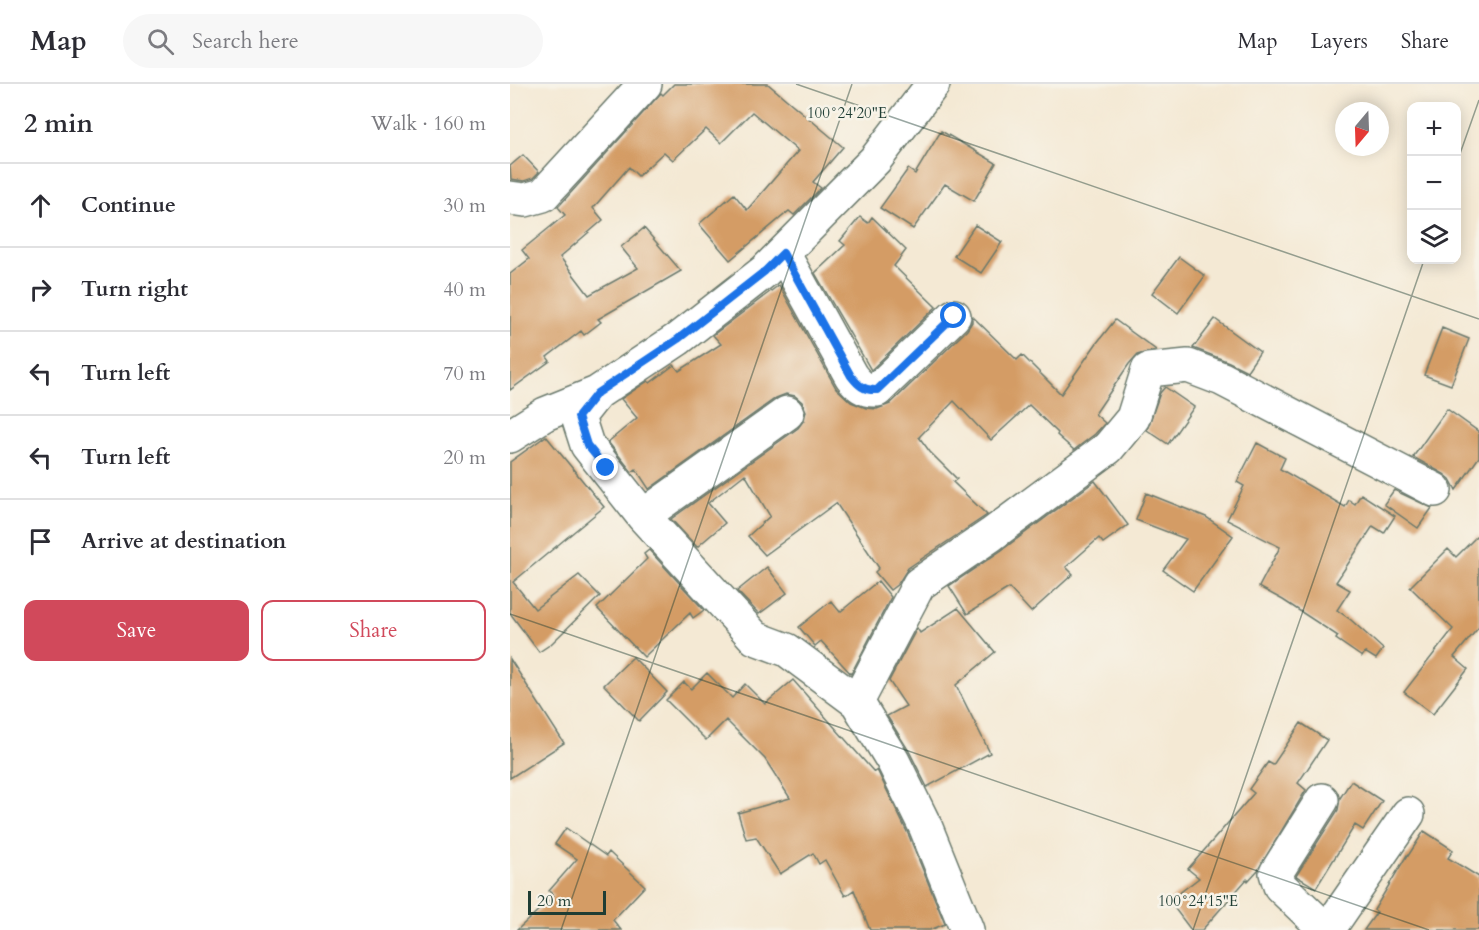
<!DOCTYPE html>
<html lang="en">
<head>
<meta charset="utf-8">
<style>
	body { margin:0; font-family:Cardo,serif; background:#f7f7f7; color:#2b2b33 }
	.controls { position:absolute; right:18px; top:18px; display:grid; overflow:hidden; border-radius:12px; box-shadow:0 3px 15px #0003 }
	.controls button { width:54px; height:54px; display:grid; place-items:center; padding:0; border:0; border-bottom:2px solid #e1e1e2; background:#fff; color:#2b2b33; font:30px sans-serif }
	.compass { position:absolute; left:825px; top:18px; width:54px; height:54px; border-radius:50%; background:#fff; box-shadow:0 3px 15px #0003; rotate:199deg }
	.scale { position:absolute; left:18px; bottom:15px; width:78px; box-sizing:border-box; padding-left:6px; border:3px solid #1f3d34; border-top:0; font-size:16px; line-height:21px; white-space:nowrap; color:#1f3d34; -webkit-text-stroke:4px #f7f3e8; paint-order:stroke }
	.stop { position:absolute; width:18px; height:18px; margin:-14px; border:4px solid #1a73e8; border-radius:50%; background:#fff }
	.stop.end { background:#1a73e8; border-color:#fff; box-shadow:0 2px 6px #0008 }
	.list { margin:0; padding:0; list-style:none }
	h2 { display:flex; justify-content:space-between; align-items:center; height:78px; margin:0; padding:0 24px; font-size:26px }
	h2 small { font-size:20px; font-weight:400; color:#7c7c81 }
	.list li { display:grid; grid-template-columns:39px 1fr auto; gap:18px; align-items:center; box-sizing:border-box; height:84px; padding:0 24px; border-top:2px solid #e1e1e2 }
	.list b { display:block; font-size:22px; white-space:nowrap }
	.list em { font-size:20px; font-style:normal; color:#7c7c81 }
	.actions { display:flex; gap:12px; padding:18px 24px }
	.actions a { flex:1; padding:14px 0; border:2px solid #d1495b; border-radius:12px; text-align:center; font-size:21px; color:#d1495b }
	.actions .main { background:#d1495b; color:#fff }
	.icon { flex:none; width:33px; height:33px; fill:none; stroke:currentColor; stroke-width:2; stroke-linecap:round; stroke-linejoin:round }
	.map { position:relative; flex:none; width:969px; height:846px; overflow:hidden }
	header { display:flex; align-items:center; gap:36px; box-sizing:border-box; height:84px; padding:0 30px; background:#fff; border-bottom:2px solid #e1e1e2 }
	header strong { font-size:28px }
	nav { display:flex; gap:33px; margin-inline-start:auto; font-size:21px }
	.search { width:420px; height:54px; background:#f7f7f7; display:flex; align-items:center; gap:15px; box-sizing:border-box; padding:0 21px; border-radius:33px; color:#7c7c81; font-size:22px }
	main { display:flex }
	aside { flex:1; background:#fff }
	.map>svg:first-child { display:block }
	.building { fill:#d49c65 }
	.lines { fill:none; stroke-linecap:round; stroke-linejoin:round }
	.minor-casing { stroke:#6a796c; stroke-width:36 }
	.minor { stroke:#fff; stroke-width:33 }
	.route { stroke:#1a73e8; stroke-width:8 }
	.ticks { fill:none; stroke:#1f3d34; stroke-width:1.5; stroke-opacity:0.45 }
	.ticks-label { font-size:15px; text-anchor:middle; fill:#1f3d34; stroke:#f7f3e8; stroke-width:5; stroke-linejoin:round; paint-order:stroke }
</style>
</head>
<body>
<header>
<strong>Map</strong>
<div class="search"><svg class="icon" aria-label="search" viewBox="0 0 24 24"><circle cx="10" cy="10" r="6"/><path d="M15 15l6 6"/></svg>Search here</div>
<nav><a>Map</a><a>Layers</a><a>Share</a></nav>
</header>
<main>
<aside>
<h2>2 min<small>Walk · 160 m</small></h2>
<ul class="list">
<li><svg class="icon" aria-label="ahead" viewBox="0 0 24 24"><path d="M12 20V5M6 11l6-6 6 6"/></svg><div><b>Continue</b></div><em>30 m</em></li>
<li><svg class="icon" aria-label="right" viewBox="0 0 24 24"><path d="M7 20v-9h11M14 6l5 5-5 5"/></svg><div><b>Turn right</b></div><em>40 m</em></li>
<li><svg class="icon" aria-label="left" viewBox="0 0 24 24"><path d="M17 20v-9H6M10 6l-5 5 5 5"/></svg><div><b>Turn left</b></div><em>70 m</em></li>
<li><svg class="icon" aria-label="left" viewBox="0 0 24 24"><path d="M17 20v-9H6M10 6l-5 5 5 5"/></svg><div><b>Turn left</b></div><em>20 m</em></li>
<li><svg class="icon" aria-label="arrive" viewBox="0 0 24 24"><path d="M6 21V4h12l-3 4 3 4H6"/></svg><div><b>Arrive at destination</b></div></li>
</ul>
<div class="actions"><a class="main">Save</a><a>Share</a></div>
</aside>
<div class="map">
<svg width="969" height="846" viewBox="0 0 969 846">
	<rect width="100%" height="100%" fill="#f7f3e8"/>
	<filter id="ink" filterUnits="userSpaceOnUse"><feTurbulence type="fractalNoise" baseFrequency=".0167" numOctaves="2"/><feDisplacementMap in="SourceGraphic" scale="12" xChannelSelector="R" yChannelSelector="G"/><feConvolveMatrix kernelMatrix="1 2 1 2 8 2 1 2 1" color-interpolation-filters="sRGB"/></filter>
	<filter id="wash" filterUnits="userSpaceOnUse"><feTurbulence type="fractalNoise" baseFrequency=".008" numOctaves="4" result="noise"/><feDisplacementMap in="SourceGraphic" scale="24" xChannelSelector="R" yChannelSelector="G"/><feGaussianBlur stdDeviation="1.35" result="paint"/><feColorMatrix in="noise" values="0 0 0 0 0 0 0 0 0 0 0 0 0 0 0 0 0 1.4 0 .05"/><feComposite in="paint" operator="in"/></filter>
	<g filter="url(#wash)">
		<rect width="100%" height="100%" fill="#f4e9d4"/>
		<g id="blocks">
			<!-- building -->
			<path class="building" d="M 164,0 L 258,0 L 333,63 L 303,98 L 311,104 L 284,131 L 279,127 L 220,176 L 189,140 L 224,110 L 237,126 L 288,67 L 242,28 L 211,59 L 196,45 L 163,76 L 154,68 L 128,92 L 119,83 L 83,124 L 93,136 L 50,173 L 79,211 L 128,184 L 111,163 L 134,144 L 171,187 L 88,235 L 91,238 L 74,251 L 71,247 L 37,273 L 40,277 L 0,306 L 0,190 L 19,175 L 12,166 L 55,131 L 48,123 L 151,9 L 153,11 Z
				M 431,47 L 486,79 L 464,117 L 435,100 L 403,145 L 370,124 L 398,85 L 405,90 Z
				M 13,71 L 29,88 L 23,94 L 14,97 L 1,95 L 0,82 Z
				M 350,133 L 358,139 L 362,133 L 396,166 L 384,182 L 426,223 L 361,286 L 305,189 L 335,161 L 330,157 Z
				M 465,141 L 492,158 L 471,189 L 444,172 Z
				M 669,173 L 695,192 L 668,229 L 642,209 Z
				M 269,201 L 326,304 L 341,318 L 356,324 L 367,325 L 380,320 L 457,246 L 462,238 L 462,232 L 507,276 L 512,271 L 551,310 L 586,260 L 605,236 L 646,266 L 627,271 L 619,280 L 585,330 L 595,339 L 585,350 L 564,366 L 547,351 L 548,349 L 519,321 L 481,356 L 444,317 L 409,353 L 420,368 L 447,395 L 443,398 L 477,431 L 398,484 L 388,500 L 380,506 L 365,488 L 369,484 L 326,419 L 255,471 L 238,452 L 260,432 L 235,390 L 198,419 L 215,439 L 187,463 L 161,435 L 288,344 L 294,336 L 296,327 L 292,318 L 285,312 L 276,310 L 266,314 L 139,405 L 126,385 L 122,388 L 98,358 L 127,334 L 111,315 L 138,297 L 140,299 L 164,281 L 169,287 L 211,260 L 203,251 Z
				M 705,235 L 750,268 L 737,287 L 719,278 L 683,264 Z
				M 932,244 L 959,255 L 941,301 L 914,291 Z
				M 655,303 L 684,323 L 658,360 L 637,346 L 650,309 Z
				M 937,325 L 969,348 L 969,373 L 946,406 L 940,395 L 934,390 L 903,373 Z
				M 36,352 L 94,423 L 3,498 L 25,525 L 69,491 L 90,512 L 41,560 L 29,568 L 0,529 L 0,378 Z
				M 747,359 L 775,374 L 770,385 L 835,423 L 839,416 L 845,420 L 851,410 L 885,432 L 874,449 L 863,442 L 826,498 L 840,506 L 827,526 L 841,536 L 873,565 L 866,575 L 855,568 L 852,573 L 826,555 L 828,552 L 773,516 L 749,503 L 770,463 L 717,436 L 734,402 L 727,398 Z
				M 585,397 L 618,441 L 593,459 L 589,454 L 556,483 L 563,490 L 521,528 L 499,504 L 457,530 L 439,502 L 492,466 Z
				M 884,406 L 922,424 L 908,444 L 874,420 Z
				M 636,409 L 696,433 L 723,452 L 683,507 L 653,486 L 676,455 L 626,436 Z
				M 969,450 L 969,543 L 944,573 L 958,585 L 923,630 L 894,608 L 943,545 L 900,503 L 938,465 L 946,473 Z
				M 139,466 L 194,526 L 183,534 L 180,529 L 134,573 L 87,524 L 137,475 L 134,470 Z
				M 257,483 L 277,509 L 249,530 L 227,507 Z
				M 368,497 L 381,513 L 341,590 L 311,557 L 305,562 L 289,543 L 321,517 L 330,528 Z
				M 448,524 L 485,568 L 446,601 L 480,669 L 417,703 L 399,667 L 377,632 L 396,622 L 379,597 L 407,544 L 410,549 Z
				M 123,573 L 157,608 L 129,637 L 94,601 Z
				M 0,575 L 54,659 L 0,694 Z
				M 197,589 L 222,614 L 235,600 L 255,620 L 283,596 L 364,688 L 367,686 L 399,752 L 435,840 L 420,846 L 360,846 L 344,806 L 335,812 L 315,776 L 309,780 L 303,769 L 270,790 L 246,753 L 236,755 L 228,729 L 280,714 L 255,675 L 216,636 L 196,656 L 156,616 L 174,598 L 181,605 Z
				M 791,639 L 817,656 L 788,699 L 796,706 L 748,786 L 738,797 L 737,795 L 692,846 L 681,846 L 659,817 L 689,794 L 678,785 L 744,709 L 739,705 L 758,678 L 763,681 Z
				M 841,697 L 872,717 L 853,746 L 845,741 L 806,804 L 786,792 L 828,726 L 830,714 Z
				M 56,744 L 96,772 L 99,768 L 135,802 L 103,836 L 111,846 L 7,846 L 44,812 L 39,807 L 67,775 L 45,760 Z
				M 914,747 L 943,766 L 938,774 L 969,793 L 969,846 L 854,846 L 867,828 L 864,826 L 897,771 L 898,772 Z"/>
		</g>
	</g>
	<g filter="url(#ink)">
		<use href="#blocks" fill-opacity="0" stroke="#6a796c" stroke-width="1.5"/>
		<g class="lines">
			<defs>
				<path id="minor" d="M 423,0 L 365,76 L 255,187 L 168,255 L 87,309 L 68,333 L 77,361 L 133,432 L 245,554 L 277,566 L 347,618 L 383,677 L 416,744 L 457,846
					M 0,114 L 15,116 L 33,111 L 135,0
					M 273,169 L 341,292 C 348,301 354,307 367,306 L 444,232
					M 0,352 L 35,330 L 87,309
					M 133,432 L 277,329
					M 347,618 L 409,500 L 481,451 L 598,364 L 623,334 L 638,286 L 678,282 L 712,295 L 925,406
					M 812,716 L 766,789 L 770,802 L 816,846
					M 818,846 L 898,730"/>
			</defs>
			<!-- minor casing -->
			<use href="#minor" class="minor-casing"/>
			<!-- minor -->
			<use href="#minor" class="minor"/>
		</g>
	</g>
	<g class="lines" filter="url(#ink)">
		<!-- route -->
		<path class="route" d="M 96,384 L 77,361 L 68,333 L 87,309 L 168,255 L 255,187 L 273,169 L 341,292 C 348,301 354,307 367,306 L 444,232"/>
	</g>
	<!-- ticks -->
	<path class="ticks" d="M 286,0 L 969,235M 946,81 L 969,16M 0,530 L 919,846M 51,846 L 342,0M 683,846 L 914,176"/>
	<g class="ticks-label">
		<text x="337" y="34">100°24'20"E</text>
		<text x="688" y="822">100°24'15"E</text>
	</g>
</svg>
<div class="controls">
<button>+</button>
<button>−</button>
<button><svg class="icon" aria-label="layers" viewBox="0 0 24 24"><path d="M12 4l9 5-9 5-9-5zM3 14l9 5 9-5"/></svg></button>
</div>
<svg class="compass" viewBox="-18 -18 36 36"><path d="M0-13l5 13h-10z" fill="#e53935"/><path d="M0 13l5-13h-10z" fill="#7c7c81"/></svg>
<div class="scale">20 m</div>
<div class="stop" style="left:444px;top:232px"></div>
<div class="stop end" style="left:96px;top:384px"></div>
</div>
</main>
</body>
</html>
